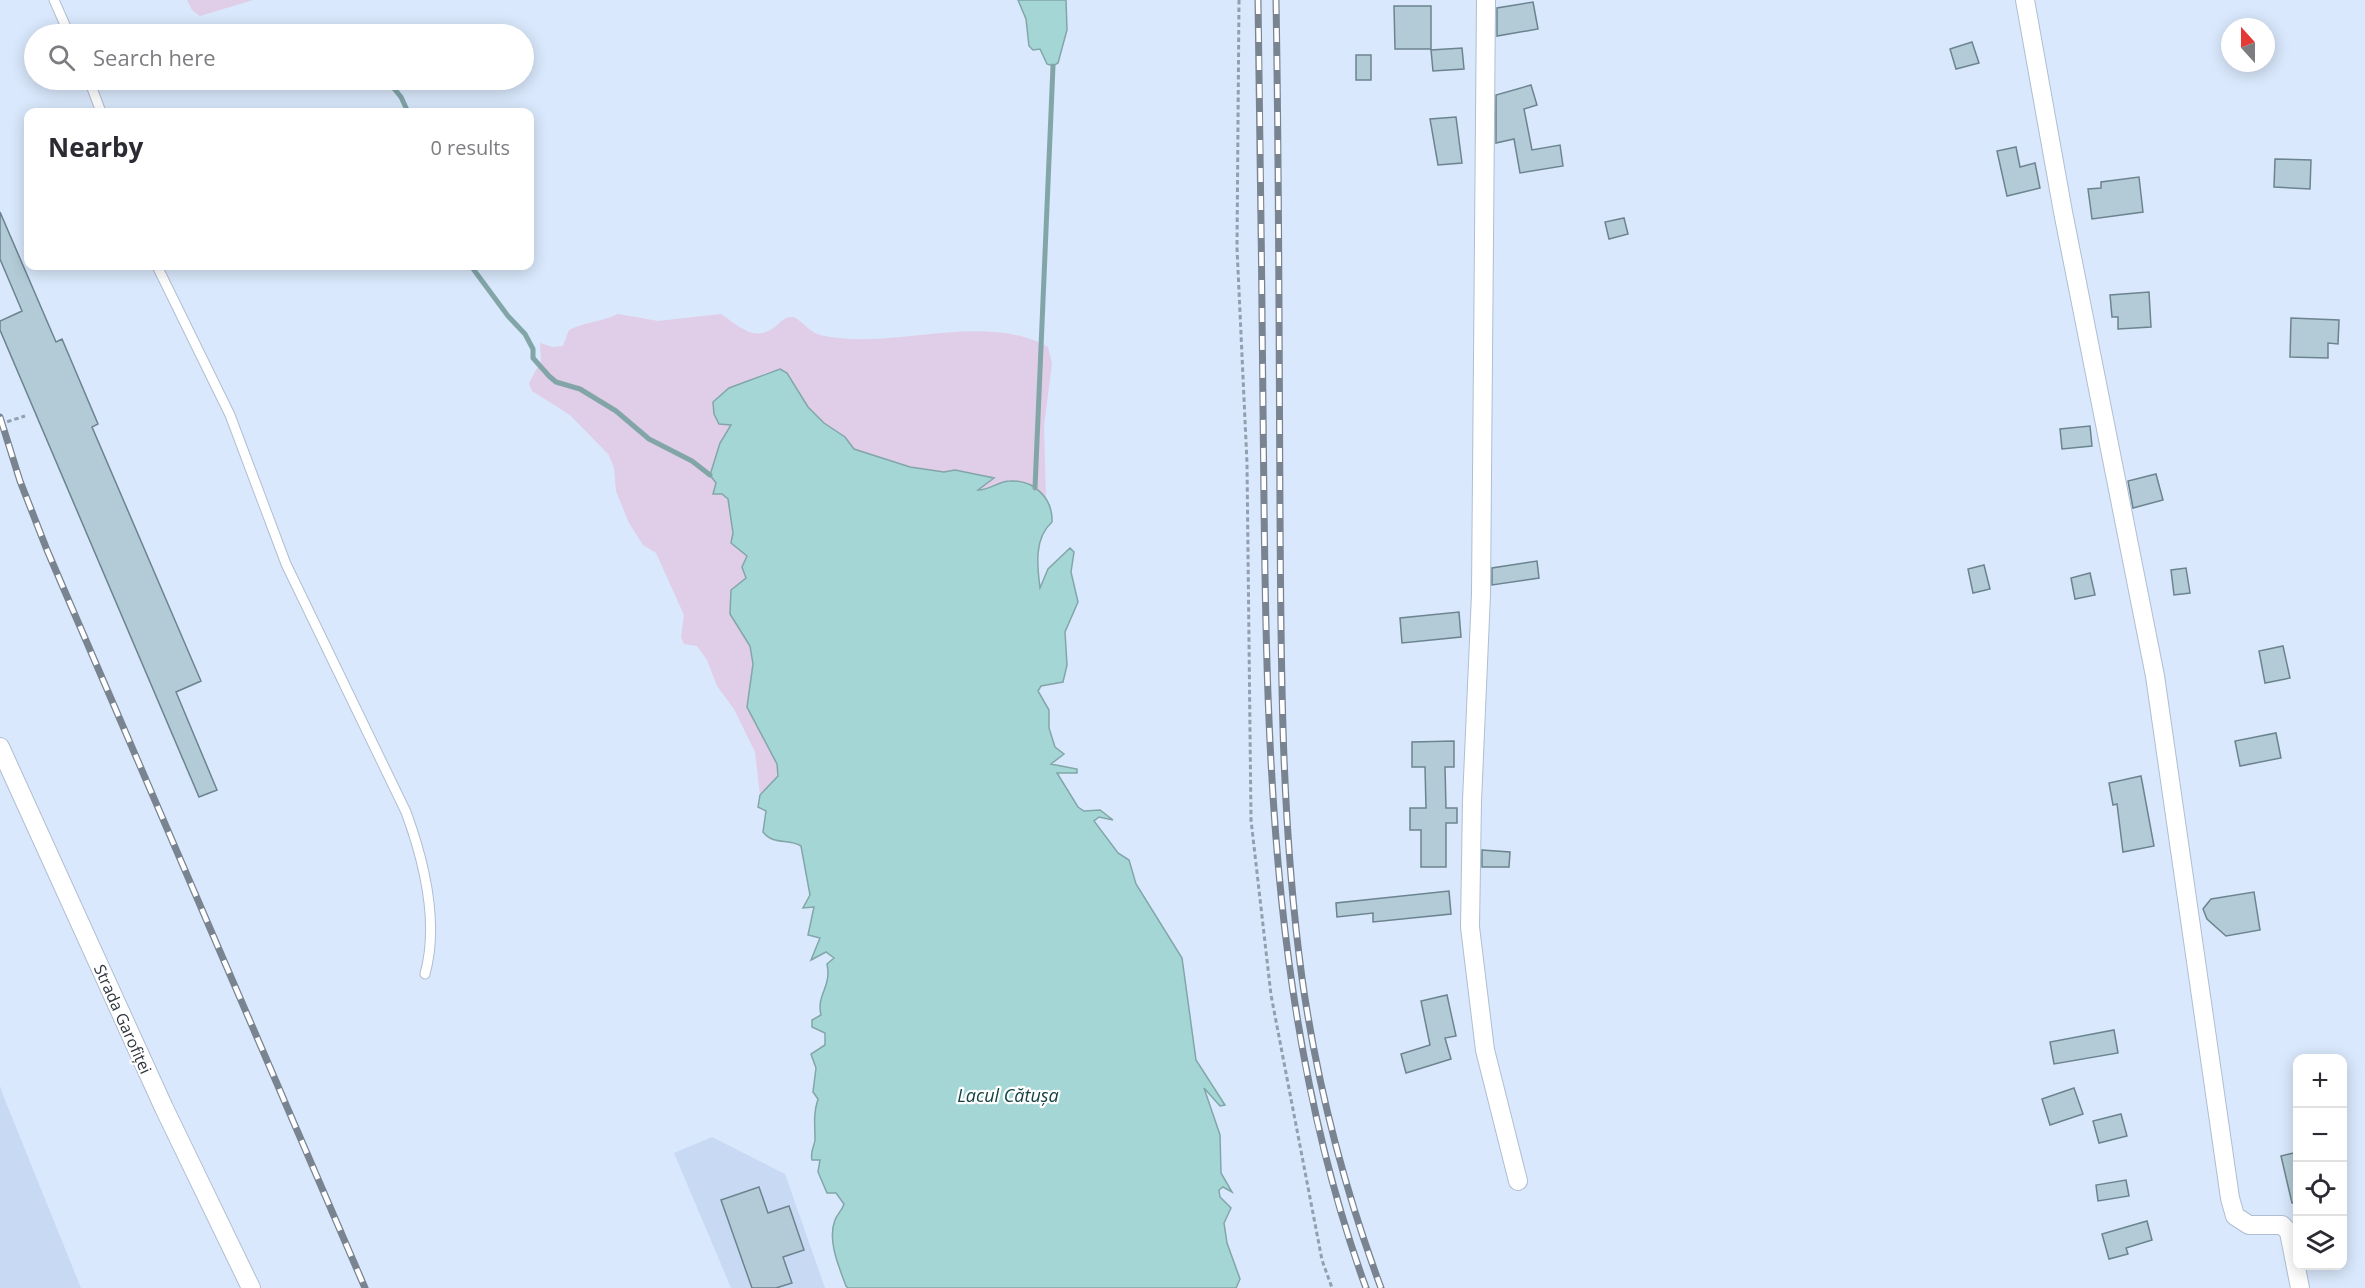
<!DOCTYPE html>
<html lang="en">
<head>
<meta charset="utf-8">
<style>
	body { margin:0; font-family:"Open Sans",sans-serif; background:#f2f2f3; color:#2b2b33 }
	.controls { position:absolute; right:18px; bottom:18px; display:grid; overflow:hidden; border-radius:12px; box-shadow:0 3px 15px #0003 }
	.controls button { width:54px; height:54px; display:grid; place-items:center; padding:0; border:0; border-bottom:2px solid #e1e1e2; background:#fff; color:#2b2b33; font:30px sans-serif }
	.compass { position:absolute; left:2221px; top:18px; width:54px; height:54px; border-radius:50%; background:#fff; box-shadow:0 3px 15px #0003; rotate:339deg }
	.list { margin:0; padding:0; list-style:none }
	h2 { display:flex; justify-content:space-between; align-items:center; height:78px; margin:0; padding:0 24px; font-size:26px }
	h2 small { font-size:20px; font-weight:400; color:#7c7c81 }
	.icon { flex:none; width:33px; height:33px; fill:none; stroke:currentColor; stroke-width:2; stroke-linecap:round; stroke-linejoin:round }
	.map { position:relative; flex:none; width:2365px; height:1288px; overflow:hidden }
	.search { position:absolute; background:#fff; box-shadow:0 3px 15px #0003; left:24px; top:24px; width:510px; height:66px; display:flex; align-items:center; gap:15px; box-sizing:border-box; padding:0 21px; border-radius:33px; color:#7c7c81; font-size:22px }
	.panel { position:absolute; background:#fff; box-shadow:0 3px 15px #0003; left:24px; top:108px; width:510px; height:162px; border-radius:12px }
	.map>svg:first-child { display:block }
	.built { fill:#c8daf3 }
	.green { fill:#e0cde7 }
	.water { fill:#a5d6d6; stroke:#82a6a8; stroke-width:1.5 }
	.lines { fill:none; stroke-linecap:round; stroke-linejoin:round }
	.stream { stroke:#82a6a8; stroke-width:5 }
	.building { fill:#b2cbd6; stroke:#6c848f; stroke-width:1.5 }
	.service-casing { stroke:#b0bed1; stroke-width:11 }
	.minor-casing { stroke:#b0bed1; stroke-width:20 }
	.path { stroke:#939fae; stroke-width:3; stroke-dasharray:4.5 3; stroke-linecap:butt }
	.service { stroke:#fff; stroke-width:9 }
	.minor { stroke:#fff; stroke-width:18 }
	.rail-casing { stroke:#7a8491; stroke-width:7 }
	.rail { stroke:#fff; stroke-width:4.5; stroke-dasharray:14; stroke-linecap:butt }
	.labels { text-anchor:middle; dominant-baseline:central; stroke-width:4.5; stroke-linejoin:round; paint-order:stroke }
	.street-label { font-size:16px; fill:#2f353d; stroke:#fff }
	.water-label { font-size:18px; font-style:italic; fill:#144142; stroke:#fff }
</style>
</head>
<body>
<div class="map">
<svg width="2365" height="1288" viewBox="0 0 2365 1288">
	<rect width="100%" height="100%" fill="#d9e8fc"/>
	<!-- built -->
	<path class="built" d="M 0,1086 L 5,1100 L 81,1288 L 0,1288 Z
		M 712,1137 L 785,1174 L 825,1288 L 731,1288 L 674,1153 Z"/>
	<!-- green -->
	<path class="green" d="M 187,0 L 253,0 L 200,16 L 192,10 Z
		M 618,314 L 658,321 L 721,314 C 739,326 754,343 775,327 C 783,320 784,317 794,317 C 803,322 811,333 820,335 C 892,352 981,310 1048,347 L 1052,363 L 1044,426 L 1046,498 L 1041,492 L 1008,481 L 994,488 L 977,490 L 994,478 L 955,470 L 944,472 L 910,467 L 854,449 L 845,437 L 824,423 L 808,407 L 787,373 L 768,372 L 751,380 C 737,412 720,442 710,475 L 716,483 L 713,494 L 722,494 L 728,499 L 733,533 L 731,543 L 747,556 L 746,578 L 739,583 L 735,622 L 750,646 L 753,664 L 747,707 L 777,764 L 778,776 L 760,795 L 755,752 L 734,709 L 717,686 L 707,660 L 697,646 L 684,644 L 681,637 L 684,615 L 656,553 L 643,545 L 629,523 L 616,491 L 614,468 L 609,455 L 570,415 L 532,391 L 529,383 L 541,361 L 540,343 L 553,347 L 563,346 L 569,330 C 585,322 601,322 618,314 Z"/>
	<!-- water -->
	<path class="water" d="M 1018,0 L 1066,0 L 1067,30 L 1058,63 L 1053,66 L 1047,64 L 1040,49 L 1033,50 L 1029,46 L 1026,19 Z
		M 780,369 L 787,373 L 808,407 L 824,423 L 845,437 L 854,449 L 910,467 L 944,472 L 955,470 L 994,478 L 978,490 C 990,490 999,481 1010,481 C 1034,480 1053,498 1052,522 C 1034,538 1037,565 1040,588 L 1048,569 L 1070,548 L 1074,552 L 1071,572 L 1078,602 L 1065,632 L 1067,665 L 1063,682 L 1041,686 L 1038,691 L 1049,710 L 1049,728 L 1055,747 L 1064,754 L 1051,764 L 1077,769 L 1077,773 L 1057,773 L 1078,807 L 1084,811 L 1100,810 L 1113,820 L 1099,817 L 1094,821 L 1118,853 L 1129,860 L 1136,884 L 1182,958 L 1196,1060 L 1225,1105 L 1220,1106 L 1204,1088 L 1220,1135 L 1221,1173 L 1232,1192 L 1223,1187 L 1219,1190 L 1220,1197 L 1231,1208 L 1224,1223 L 1227,1243 L 1240,1279 L 1236,1288 L 848,1288 L 846,1286 C 839,1267 827,1240 835,1220 C 837,1214 842,1211 844,1204 L 836,1193 L 827,1193 L 818,1172 L 820,1160 L 812,1160 C 810,1152 814,1147 815,1140 C 815,1123 813,1115 818,1099 L 813,1092 L 816,1068 L 811,1054 L 825,1045 L 825,1033 L 812,1027 L 812,1020 L 821,1015 C 816,995 832,987 827,964 L 834,958 L 826,952 L 811,960 L 820,938 L 808,935 L 814,907 L 803,908 L 810,895 L 801,846 C 788,838 774,846 763,832 L 766,811 L 758,807 L 760,795 L 778,776 L 777,764 L 747,707 L 753,664 L 750,646 L 730,614 L 731,590 L 746,578 L 742,567 L 747,556 L 731,543 L 733,533 L 728,499 L 722,494 L 713,494 L 716,483 L 710,475 L 720,443 L 731,425 L 719,424 L 714,414 L 713,402 L 729,388 Z"/>
	<g class="lines">
		<!-- stream -->
		<path class="stream" d="M 387,80 L 401,97 L 408,112
			M 471,266 L 508,316 L 525,334 L 533,349 L 533,358 L 549,376 L 556,382 L 580,389 L 616,411 L 649,439 L 692,461 L 710,475
			M 1035,488 L 1053,66"/>
	</g>
	<!-- building -->
	<path class="building" d="M 1533,2 L 1538,29 L 1497,36 L 1497,8 Z
		M 1394,6 L 1431,6 L 1431,49 L 1395,49 Z
		M 1972,42 L 1979,63 L 1956,69 L 1950,49 Z
		M 1462,48 L 1464,69 L 1433,71 L 1431,50 Z
		M 1356,55 L 1371,55 L 1371,80 L 1356,80 Z
		M 1531,85 L 1537,105 L 1524,109 L 1532,150 L 1560,145 L 1563,166 L 1520,173 L 1514,139 L 1496,143 L 1496,95 Z
		M 1456,117 L 1462,163 L 1438,165 L 1430,119 Z
		M 2016,147 L 2020,167 L 2035,163 L 2040,188 L 2007,196 L 1997,151 Z
		M 2275,159 L 2311,160 L 2310,189 L 2274,187 Z
		M 2139,177 L 2143,212 L 2092,219 L 2088,189 L 2101,188 L 2101,182 Z
		M 0,212 L 56,342 L 62,339 L 98,424 L 92,427 L 201,681 L 176,692 L 217,790 L 199,797 L 0,330 L 0,321 L 22,311 L 0,259 Z
		M 1624,218 L 1628,234 L 1609,239 L 1605,222 Z
		M 2149,292 L 2151,327 L 2118,329 L 2118,317 L 2112,317 L 2110,295 Z
		M 2291,318 L 2339,320 L 2338,344 L 2328,343 L 2328,358 L 2290,357 Z
		M 2090,426 L 2092,446 L 2062,449 L 2060,429 Z
		M 2156,474 L 2163,500 L 2133,508 L 2128,481 Z
		M 1537,561 L 1539,578 L 1492,585 L 1492,568 Z
		M 1984,565 L 1990,589 L 1973,593 L 1968,569 Z
		M 2186,568 L 2190,593 L 2174,595 L 2171,570 Z
		M 2090,573 L 2095,595 L 2075,599 L 2071,578 Z
		M 1459,612 L 1461,637 L 1402,643 L 1400,618 Z
		M 2283,646 L 2290,678 L 2265,683 L 2259,651 Z
		M 2276,733 L 2281,758 L 2240,766 L 2235,741 Z
		M 1454,741 L 1454,767 L 1445,767 L 1446,808 L 1457,808 L 1457,823 L 1446,823 L 1446,867 L 1421,867 L 1421,830 L 1410,830 L 1410,808 L 1426,808 L 1425,767 L 1412,767 L 1412,742 Z
		M 2141,776 L 2154,846 L 2123,852 L 2117,804 L 2113,805 L 2109,783 Z
		M 1482,850 L 1510,852 L 1509,867 L 1482,867 Z
		M 1449,891 L 1451,914 L 1373,922 L 1373,913 L 1337,917 L 1336,903 Z
		M 2254,892 L 2260,930 L 2226,936 L 2207,919 L 2203,909 L 2211,899 Z
		M 1447,995 L 1456,1036 L 1445,1038 L 1451,1059 L 1406,1073 L 1401,1054 L 1430,1045 L 1421,1001 Z
		M 2114,1030 L 2118,1053 L 2054,1064 L 2050,1042 Z
		M 2074,1088 L 2083,1114 L 2050,1125 L 2042,1099 Z
		M 2121,1114 L 2127,1136 L 2099,1143 L 2093,1121 Z
		M 2298,1152 L 2298,1202 L 2292,1203 L 2281,1156 Z
		M 2126,1180 L 2129,1196 L 2098,1201 L 2096,1185 Z
		M 759,1187 L 768,1213 L 789,1206 L 804,1250 L 783,1257 L 792,1283 L 776,1288 L 752,1288 L 721,1200 Z
		M 2147,1221 L 2152,1240 L 2126,1248 L 2128,1254 L 2109,1259 L 2102,1234 Z"/>
	<g class="lines">
		<defs>
			<path id="service" d="M 54,0 L 69,34
				M 89,80 L 101,112
				M 157,266 L 230,415 L 286,564 L 406,812 C 424,861 439,923 425,974"/>
			<path id="minor" d="M 1486,0 L 1481,594 L 1472,801 L 1470,927 L 1485,1050 L 1518,1181
				M 2025,0 L 2063,212 L 2155,676 L 2230,1198 L 2235,1216 L 2249,1225 L 2282,1225 L 2289,1232 L 2300,1288
				M 0,747 L 164,1108 L 251,1288"/>
		</defs>
		<!-- service casing -->
		<use href="#service" class="service-casing"/>
		<!-- minor casing -->
		<use href="#minor" class="minor-casing"/>
		<!-- path -->
		<path class="path" d="M 1239,0 L 1237,248 L 1247,463 L 1251,820 L 1271,995 L 1322,1260 L 1332,1288
			M 0,424 L 25,416"/>
		<!-- service -->
		<use href="#service" class="service"/>
		<!-- minor -->
		<use href="#minor" class="minor"/>
		<defs>
			<path id="rail" d="M 1258,0 C 1261,168 1262,335 1264,503 C 1267,768 1274,1036 1366,1288
				M 1276,0 C 1279,170 1279,339 1280,509 C 1281,666 1281,823 1302,978 C 1317,1084 1344,1188 1381,1288
				M 0,417 L 20,481 L 47,550 L 365,1288"/>
		</defs>
		<!-- rail casing -->
		<use href="#rail" class="rail-casing"/>
		<!-- rail -->
		<use href="#rail" class="rail"/>
	</g>
	<g class="labels">
		<!-- street labels -->
		<g class="street-label">
			<text transform="translate(123 1019) rotate(66)">Strada Garofiței</text>
		</g>
		<!-- water labels -->
		<g class="water-label">
			<text x="1008" y="1095">Lacul Cătușa</text>
		</g>
	</g>
</svg>
<div class="controls">
<button>+</button>
<button>−</button>
<button><svg class="icon" aria-label="locate" viewBox="0 0 24 24"><circle cx="12" cy="12" r="6"/><path d="M12 2v4M12 18v4M2 12h4M18 12h4"/></svg></button>
<button><svg class="icon" aria-label="layers" viewBox="0 0 24 24"><path d="M12 4l9 5-9 5-9-5zM3 14l9 5 9-5"/></svg></button>
</div>
<svg class="compass" viewBox="-18 -18 36 36"><path d="M0-13l5 13h-10z" fill="#e53935"/><path d="M0 13l5-13h-10z" fill="#7c7c81"/></svg>
<div class="search"><svg class="icon" aria-label="search" viewBox="0 0 24 24"><circle cx="10" cy="10" r="6"/><path d="M15 15l6 6"/></svg>Search here</div>
<section class="panel">
<h2>Nearby<small>0 results</small></h2>
<ul class="list">
</ul>
</section>
</div>
</body>
</html>
